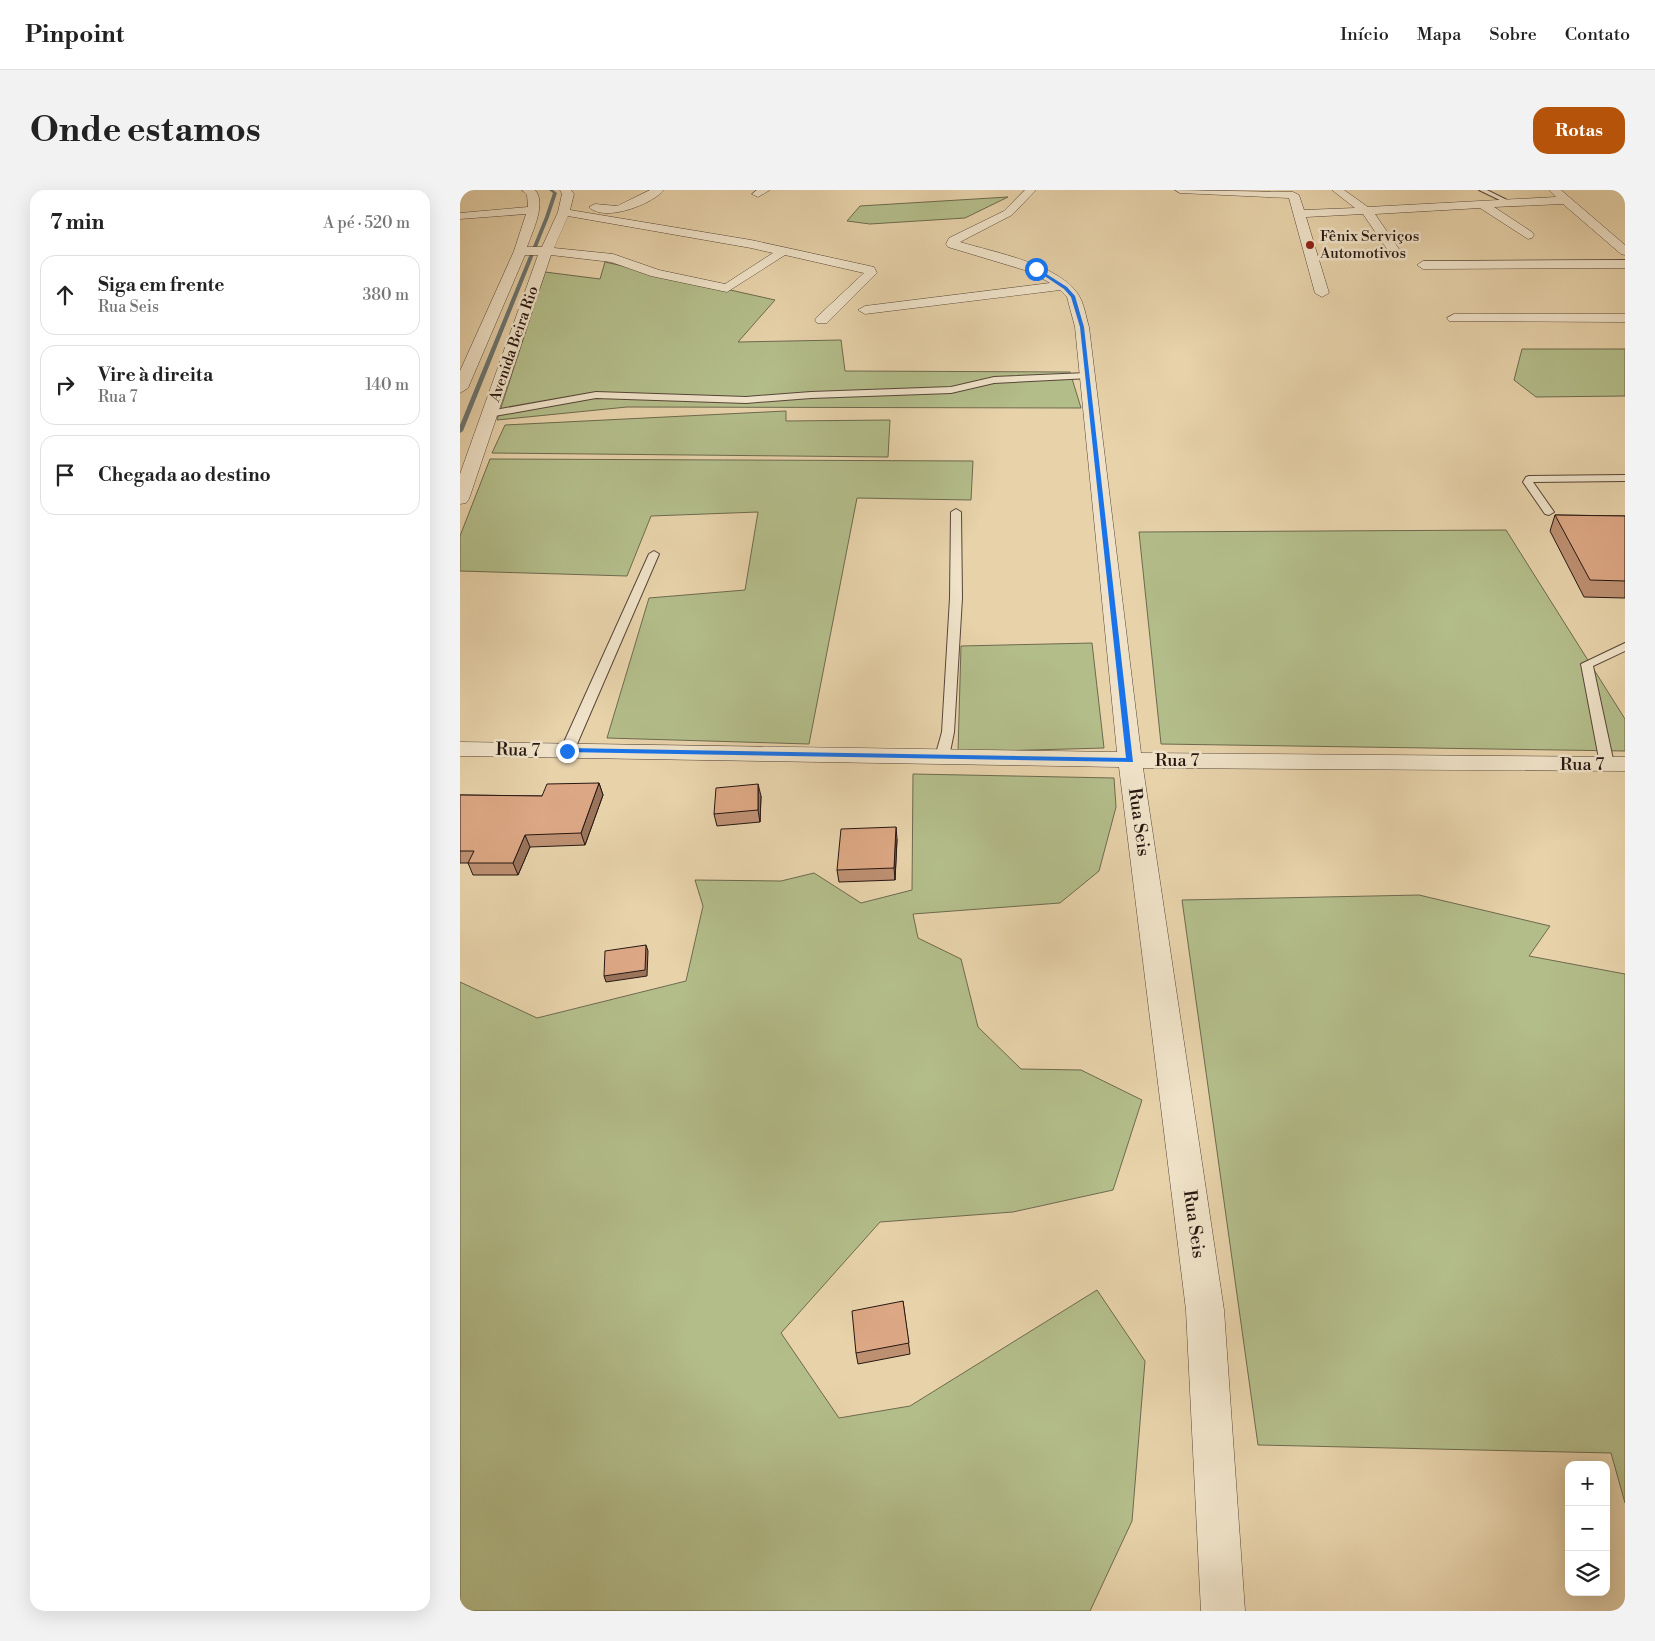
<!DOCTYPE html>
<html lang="pt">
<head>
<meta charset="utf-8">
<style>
	body { margin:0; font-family:"Libre Bodoni",serif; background:#f2f2f2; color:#222 }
	.controls { position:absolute; right:15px; bottom:15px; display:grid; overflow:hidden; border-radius:10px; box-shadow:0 5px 20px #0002 }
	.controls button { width:45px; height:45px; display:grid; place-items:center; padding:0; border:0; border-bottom:1px solid #e0e0e0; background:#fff; color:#222; font:25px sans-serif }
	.stop { position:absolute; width:15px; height:15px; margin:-11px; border:4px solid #1a73e8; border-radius:50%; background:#fff }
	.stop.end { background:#1a73e8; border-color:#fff; box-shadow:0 1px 5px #0008 }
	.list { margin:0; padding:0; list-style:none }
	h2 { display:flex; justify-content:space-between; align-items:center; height:65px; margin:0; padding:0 20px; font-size:21px }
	h2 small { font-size:16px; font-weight:400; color:#767676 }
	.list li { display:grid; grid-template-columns:32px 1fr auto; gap:15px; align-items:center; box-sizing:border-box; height:80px; margin:0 10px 10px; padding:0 10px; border:1px solid #e0e0e0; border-radius:15px }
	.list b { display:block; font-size:19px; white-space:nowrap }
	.list p { margin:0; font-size:16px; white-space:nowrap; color:#767676 }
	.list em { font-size:16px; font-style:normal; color:#767676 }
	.icon { flex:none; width:28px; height:28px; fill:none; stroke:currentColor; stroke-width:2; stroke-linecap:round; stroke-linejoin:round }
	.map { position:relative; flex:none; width:1165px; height:1421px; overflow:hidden; border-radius:15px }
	header { display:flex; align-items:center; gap:30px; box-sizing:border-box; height:70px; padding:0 25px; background:#fff; border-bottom:1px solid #e0e0e0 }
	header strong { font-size:24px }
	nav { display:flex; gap:28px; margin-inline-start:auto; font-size:18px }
	.intro { display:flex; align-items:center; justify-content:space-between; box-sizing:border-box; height:120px; padding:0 30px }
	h1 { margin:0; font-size:35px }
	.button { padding:12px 22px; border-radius:15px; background:#b45309; color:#fff; font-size:18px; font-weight:700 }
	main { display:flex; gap:30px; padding:0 30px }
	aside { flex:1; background:#fff; border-radius:15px; box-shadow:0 5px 20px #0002 }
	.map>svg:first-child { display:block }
	.green { fill:#b3bd8a; stroke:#6e6a4e }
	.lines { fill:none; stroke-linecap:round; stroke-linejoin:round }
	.stream { fill:#6c7672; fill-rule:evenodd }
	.lane-casing { stroke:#584638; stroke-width:2 }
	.street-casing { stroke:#584638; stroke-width:1 }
	.lane { fill:#efe2c8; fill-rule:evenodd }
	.street { fill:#efe2c8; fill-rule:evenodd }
	.wall { fill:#bd9072; stroke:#281812 }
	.shaded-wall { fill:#9a755c; stroke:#281812 }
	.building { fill:#dca784; stroke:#281812 }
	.route { fill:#1a73e8 }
	.poi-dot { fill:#8f2418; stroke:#efe2c8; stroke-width:2 }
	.labels { text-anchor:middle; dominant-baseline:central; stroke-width:5; stroke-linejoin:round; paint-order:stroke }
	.far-poi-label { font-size:15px; fill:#281812; stroke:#efe2c8; text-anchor:start }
	.far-street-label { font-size:15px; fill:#281812; stroke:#efe2c8 }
	.street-label { font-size:18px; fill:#281812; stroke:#efe2c8 }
</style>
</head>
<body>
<header>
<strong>Pinpoint</strong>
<nav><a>Início</a><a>Mapa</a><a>Sobre</a><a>Contato</a></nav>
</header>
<div class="intro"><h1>Onde estamos</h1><a class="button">Rotas</a></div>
<main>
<aside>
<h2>7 min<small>A pé · 520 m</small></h2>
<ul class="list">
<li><svg class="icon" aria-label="ahead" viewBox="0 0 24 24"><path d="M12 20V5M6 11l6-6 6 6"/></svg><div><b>Siga em frente</b><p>Rua Seis</p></div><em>380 m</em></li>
<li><svg class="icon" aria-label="right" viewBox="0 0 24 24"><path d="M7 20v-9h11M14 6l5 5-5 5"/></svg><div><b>Vire à direita</b><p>Rua 7</p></div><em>140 m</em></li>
<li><svg class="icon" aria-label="arrive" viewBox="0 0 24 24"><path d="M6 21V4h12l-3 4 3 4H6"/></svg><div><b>Chegada ao destino</b></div></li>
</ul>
</aside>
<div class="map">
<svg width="1165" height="1421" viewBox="0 0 1165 1421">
	<rect width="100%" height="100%" fill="#e7d2aa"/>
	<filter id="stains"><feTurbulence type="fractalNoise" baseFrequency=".004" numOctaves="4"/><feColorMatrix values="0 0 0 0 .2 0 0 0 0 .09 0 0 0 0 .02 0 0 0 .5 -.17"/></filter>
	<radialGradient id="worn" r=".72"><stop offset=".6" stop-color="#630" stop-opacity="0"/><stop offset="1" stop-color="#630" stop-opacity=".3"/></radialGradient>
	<!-- green -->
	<path class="green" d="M 548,7 L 505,28 L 410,34 L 387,31 L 400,16 Z
		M 145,72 L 315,110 L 278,152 L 381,150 L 385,181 L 610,182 L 621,218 L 167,217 L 37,230 L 85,82 L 140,89 Z
		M 1062,159 L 1165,159 L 1165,206 L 1076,207 L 1054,190 Z
		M 326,221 L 326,231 L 430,230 L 428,267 L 32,263 L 45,235 Z
		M 30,269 L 513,271 L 511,310 L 397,308 L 349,554 L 147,548 L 189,408 L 285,400 L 298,322 L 191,326 L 167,386 L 0,381 L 0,346 Z
		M 1046,340 L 1165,529 L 1165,561 L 701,554 L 679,342 Z
		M 632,453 L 644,558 L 498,562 L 501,456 Z
		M 453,584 L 654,588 L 656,617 L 639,681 L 600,713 L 453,724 L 458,748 L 501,769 L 518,837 L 561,879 L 621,880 L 682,910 L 653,1000 L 553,1022 L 420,1032 L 321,1143 L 379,1228 L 450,1216 L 637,1100 L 685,1171 L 672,1331 L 630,1421 L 0,1421 L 0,792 L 77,828 L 226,791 L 243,716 L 235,690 L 321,691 L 354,683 L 401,713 L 452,700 Z
		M 959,705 L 1090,736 L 1069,766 L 1165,784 L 1165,1313 L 1151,1263 L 798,1255 L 722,710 Z"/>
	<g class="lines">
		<!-- stream -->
		<path class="stream" d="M 89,0 L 93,0 L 97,3 L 89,27 L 3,241 L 0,243 L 0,235 L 85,27 L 93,3 Z"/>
		<defs>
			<path id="lane" d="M 1019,0 L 1027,0 L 1053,13 L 1048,14 Z
				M 627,183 L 630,184 L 630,188 L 534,193 L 491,203 L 351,208 L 286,213 L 136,208 L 29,227 L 25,224 L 29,221 L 136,202 L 286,207 L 351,202 L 491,197 L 534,187 Z
				M 1165,285 L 1165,291 L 1073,292 L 1094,322 L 1089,325 L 1085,324 L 1063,292 L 1066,287 L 1069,286 Z
				M 496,319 L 501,322 L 502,408 L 494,542 L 489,567 L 482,571 L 475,567 L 482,542 L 490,408 L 491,322 Z
				M 194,361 L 199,364 L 114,561 L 107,565 L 102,564 L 100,561 L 189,364 Z
				M 1165,453 L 1165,461 L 1133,476 L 1154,574 L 1147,578 L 1140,574 L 1121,474 Z"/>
			<path id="street" d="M 62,0 L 75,0 C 87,13 72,42 67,57 L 82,57 L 98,22 L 102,4 L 100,0 L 111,0 L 114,4 L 110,20 L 291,50 L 414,77 L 417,83 L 367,133 L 357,133 L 355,130 L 357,127 L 404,83 L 325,65 L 267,102 L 191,86 L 151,72 L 91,65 L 9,309 L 6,313 L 0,314 L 0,284 L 78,65 L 65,65 L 8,198 L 0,203 L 0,181 L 54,61 L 66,24 L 0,29 L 0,23 L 68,17 L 67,5 ZM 108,26 L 291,58 L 313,63 L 265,94 L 199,80 L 153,64 L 94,58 Z
				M 190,0 L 204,0 C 192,14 145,33 129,17 L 135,14 L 157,16 Z
				M 297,0 L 310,0 L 298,7 L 292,4 Z
				M 565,0 L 576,0 L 552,25 L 500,52 C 533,62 598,74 618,104 C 624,113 626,127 629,137 L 681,563 L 1165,567 L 1165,581 L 683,578 L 764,1120 L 785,1421 L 741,1421 L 726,1120 L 659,577 L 0,566 L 0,552 L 657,562 L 615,137 L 607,107 L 600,100 L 405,124 L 398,120 L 405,116 L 590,93 L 571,82 L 488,57 L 486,54 L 489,48 L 544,21 Z
				M 715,0 L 833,2 L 839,5 L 844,20 L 895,18 L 872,0 L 884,0 L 908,17 L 1096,7 L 1089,0 L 1101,0 L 1165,55 L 1165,65 L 1161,64 L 1103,14 L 1034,17 L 1072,42 L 1074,45 L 1072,48 L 1068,49 L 1020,18 L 915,24 L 939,59 L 933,63 L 929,62 L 903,24 L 846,27 L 869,103 L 862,107 L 855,103 L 829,8 L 720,3 Z
				M 1165,70 L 1165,78 L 963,79 L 957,75 L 963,71 Z
				M 994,124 L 1165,124 L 1165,132 L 989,131 L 987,128 Z"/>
		</defs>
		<!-- lane casing -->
		<use href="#lane" class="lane-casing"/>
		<!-- street casing -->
		<use href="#street" class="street-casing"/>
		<!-- lane -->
		<use href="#lane" class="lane"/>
		<!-- street -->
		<use href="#street" class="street"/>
	</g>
	<!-- wall -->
	<path class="wall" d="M 1095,325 L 1165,326 L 1165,408 L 1124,407 L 1090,341 Z
		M 139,593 L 143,605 L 125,655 L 70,657 L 58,685 L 13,685 L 8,673 L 0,673 L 0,605 L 82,606 Z
		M 301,606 L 300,632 L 257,636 L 254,624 Z
		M 437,649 L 435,690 L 379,692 L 377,680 Z
		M 443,1111 L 450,1164 L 398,1174 L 396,1163 Z"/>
	<!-- shaded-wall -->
	<path class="shaded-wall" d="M 139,593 L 143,605 L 125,655 L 121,643 Z
		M 298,594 L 301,606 L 300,632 L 298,620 Z
		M 436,637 L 437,649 L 435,690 L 434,678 Z
		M 65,645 L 70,657 L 58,685 L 53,673 Z
		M 186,755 L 188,761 L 187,786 L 146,792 L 144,786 Z"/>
	<!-- building -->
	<path class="building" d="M 1095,325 L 1165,326 L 1165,391 L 1130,390 Z
		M 139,593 L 121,643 L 65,645 L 53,673 L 8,673 L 14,661 L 0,661 L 0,605 L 82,606 L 87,594 Z
		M 298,594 L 298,620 L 254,624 L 256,598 Z
		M 436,637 L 434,678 L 377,680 L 381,639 Z
		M 186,755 L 185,780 L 144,786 L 145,761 Z
		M 443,1111 L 449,1153 L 396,1163 L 392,1121 Z"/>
	<!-- route -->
	<path class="route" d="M 577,78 L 607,97 L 615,106 L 624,137 L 673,572 L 104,562 L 107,558 L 666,568 L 620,137 L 611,107 L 604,99 L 574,79 Z"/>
	<!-- markers -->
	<circle class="poi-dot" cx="850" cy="55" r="5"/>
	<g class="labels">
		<!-- far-poi labels -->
		<g class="far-poi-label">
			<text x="860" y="46">Fênix Serviços<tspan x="860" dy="17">Automotivos</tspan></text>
		</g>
		<!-- far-street labels -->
		<g class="far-street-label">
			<text transform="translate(54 154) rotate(-71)">Avenida Beira Rio</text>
		</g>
		<!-- street labels -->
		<g class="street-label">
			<text transform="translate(58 560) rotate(1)">Rua 7</text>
			<text x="717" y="570">Rua 7</text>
			<text x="1122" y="574">Rua 7</text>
			<text transform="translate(679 632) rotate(82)">Rua Seis</text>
			<text transform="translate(734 1034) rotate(82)">Rua Seis</text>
		</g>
	</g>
	<rect width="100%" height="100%" filter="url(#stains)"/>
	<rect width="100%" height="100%" fill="url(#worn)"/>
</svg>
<div class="controls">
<button>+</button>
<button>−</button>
<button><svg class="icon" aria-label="layers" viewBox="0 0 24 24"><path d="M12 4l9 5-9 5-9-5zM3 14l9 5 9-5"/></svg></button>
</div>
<div class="stop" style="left:576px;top:79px"></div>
<div class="stop end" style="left:107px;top:561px"></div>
</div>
</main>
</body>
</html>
